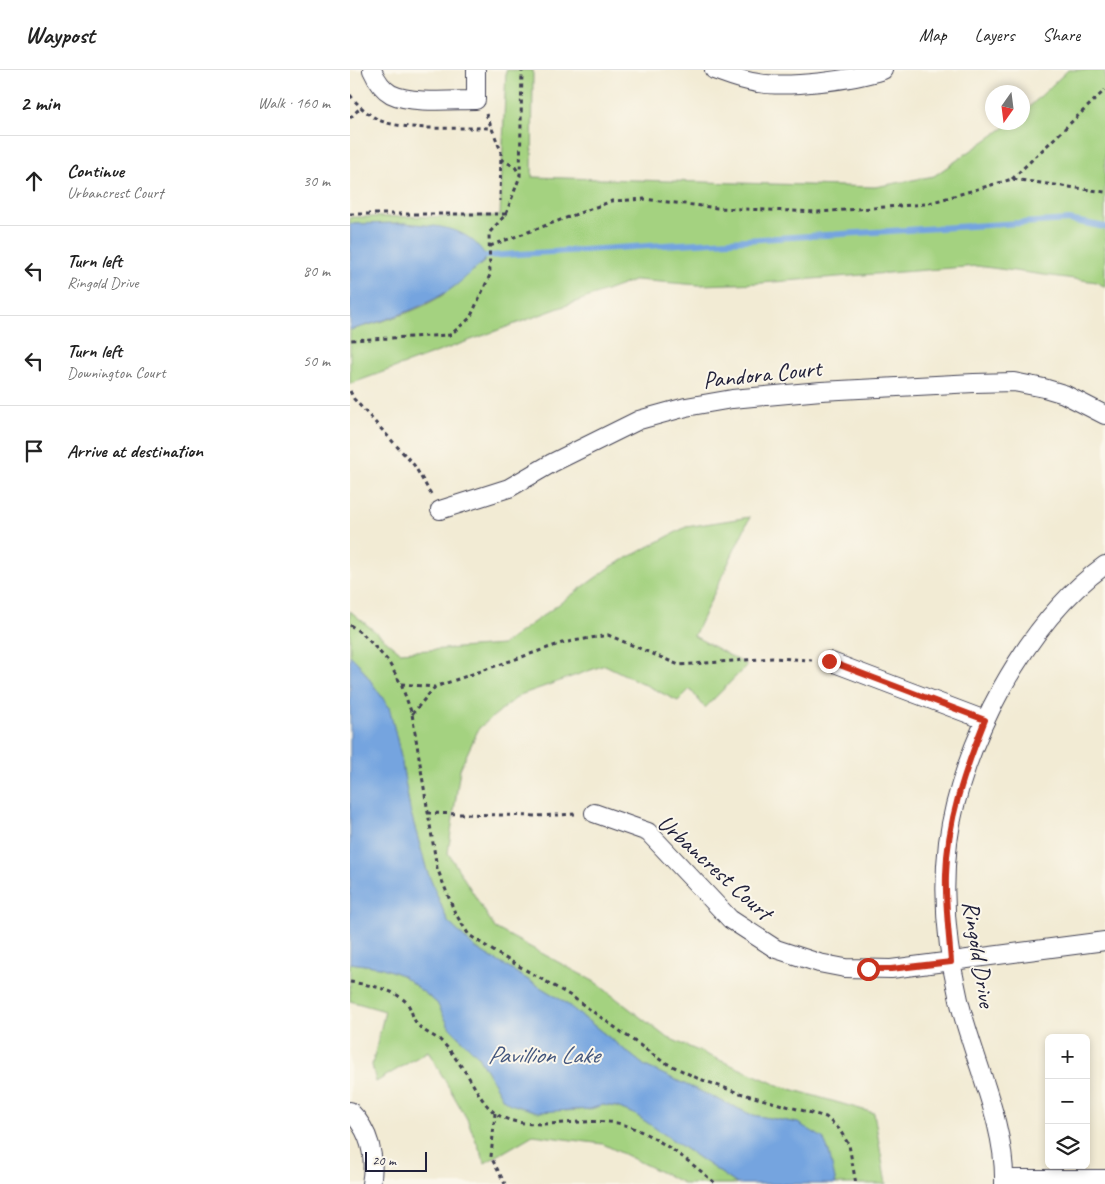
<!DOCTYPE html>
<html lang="en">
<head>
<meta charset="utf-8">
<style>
	body { margin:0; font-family:Caveat,sans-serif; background:#f6f6f6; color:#222 }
	.controls { position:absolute; right:15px; bottom:15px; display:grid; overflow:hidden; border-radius:8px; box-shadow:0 2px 8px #0003 }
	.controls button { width:45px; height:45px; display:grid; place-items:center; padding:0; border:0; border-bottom:1px solid #e0e0e0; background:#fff; color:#222; font:25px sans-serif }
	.compass { position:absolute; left:635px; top:15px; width:45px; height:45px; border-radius:50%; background:#fff; box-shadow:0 2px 8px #0003; rotate:194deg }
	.scale { position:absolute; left:15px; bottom:12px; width:62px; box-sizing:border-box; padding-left:5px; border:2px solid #22223b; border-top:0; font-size:14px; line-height:18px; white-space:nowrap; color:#22223b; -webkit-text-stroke:4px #fbf7ec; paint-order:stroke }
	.stop { position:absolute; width:15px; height:15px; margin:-11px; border:4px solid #c8321e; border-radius:50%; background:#fff }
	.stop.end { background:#c8321e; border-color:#fff; box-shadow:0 1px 5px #0008 }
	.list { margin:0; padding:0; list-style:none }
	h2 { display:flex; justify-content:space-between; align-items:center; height:65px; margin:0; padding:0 20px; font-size:21px }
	h2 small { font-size:16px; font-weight:400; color:#767676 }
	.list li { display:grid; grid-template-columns:32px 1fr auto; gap:15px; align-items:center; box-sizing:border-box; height:90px; padding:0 20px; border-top:1px solid #e0e0e0 }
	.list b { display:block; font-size:19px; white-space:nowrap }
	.list p { margin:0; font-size:16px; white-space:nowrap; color:#767676 }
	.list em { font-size:16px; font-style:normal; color:#767676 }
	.icon { flex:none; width:28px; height:28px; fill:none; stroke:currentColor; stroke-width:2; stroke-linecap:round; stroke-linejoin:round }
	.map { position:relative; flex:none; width:755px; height:1114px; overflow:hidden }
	header { display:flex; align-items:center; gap:30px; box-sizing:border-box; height:70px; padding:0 25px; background:#fff; border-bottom:1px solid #e0e0e0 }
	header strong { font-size:24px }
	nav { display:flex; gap:28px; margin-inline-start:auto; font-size:18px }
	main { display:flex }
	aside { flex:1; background:#fff }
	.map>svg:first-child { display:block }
	.green { fill:#a4d280; stroke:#637a5e }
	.water { fill:#75a4df; stroke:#4c638d }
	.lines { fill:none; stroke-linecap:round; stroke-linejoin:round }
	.stream { stroke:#75a4df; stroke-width:6 }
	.street-casing { stroke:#414052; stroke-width:20 }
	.path { stroke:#414052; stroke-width:3; stroke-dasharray:4 4; stroke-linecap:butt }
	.street { stroke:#fff; stroke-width:18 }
	.route { stroke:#c8321e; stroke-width:6 }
	.labels { text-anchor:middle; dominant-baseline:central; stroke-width:4; stroke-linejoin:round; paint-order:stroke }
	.street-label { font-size:24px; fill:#22223b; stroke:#fbf7ec }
	.water-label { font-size:25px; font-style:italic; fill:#43567d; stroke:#fbf7ec }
</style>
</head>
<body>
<header>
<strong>Waypost</strong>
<nav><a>Map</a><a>Layers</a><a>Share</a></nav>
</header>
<main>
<aside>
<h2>2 min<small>Walk · 160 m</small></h2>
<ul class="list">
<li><svg class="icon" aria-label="ahead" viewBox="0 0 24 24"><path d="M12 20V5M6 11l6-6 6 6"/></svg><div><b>Continue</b><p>Urbancrest Court</p></div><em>30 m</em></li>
<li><svg class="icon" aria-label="left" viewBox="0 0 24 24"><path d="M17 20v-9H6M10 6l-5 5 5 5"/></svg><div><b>Turn left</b><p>Ringold Drive</p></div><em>80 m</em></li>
<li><svg class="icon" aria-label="left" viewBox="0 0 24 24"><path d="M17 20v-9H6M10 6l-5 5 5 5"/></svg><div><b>Turn left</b><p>Downington Court</p></div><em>50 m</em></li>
<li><svg class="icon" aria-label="arrive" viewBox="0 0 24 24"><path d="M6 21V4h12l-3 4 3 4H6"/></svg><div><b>Arrive at destination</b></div></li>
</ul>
</aside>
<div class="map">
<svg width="755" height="1114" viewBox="0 0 755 1114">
	<rect width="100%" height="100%" fill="#fbf7ec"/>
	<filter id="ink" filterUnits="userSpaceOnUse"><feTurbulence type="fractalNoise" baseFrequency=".02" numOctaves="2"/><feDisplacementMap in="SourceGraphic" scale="10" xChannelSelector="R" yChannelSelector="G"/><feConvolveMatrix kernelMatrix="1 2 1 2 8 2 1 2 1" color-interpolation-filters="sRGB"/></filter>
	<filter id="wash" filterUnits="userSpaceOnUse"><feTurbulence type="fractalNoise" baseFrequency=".0096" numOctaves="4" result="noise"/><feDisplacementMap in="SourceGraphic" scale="20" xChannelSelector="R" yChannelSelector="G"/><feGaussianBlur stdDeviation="1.12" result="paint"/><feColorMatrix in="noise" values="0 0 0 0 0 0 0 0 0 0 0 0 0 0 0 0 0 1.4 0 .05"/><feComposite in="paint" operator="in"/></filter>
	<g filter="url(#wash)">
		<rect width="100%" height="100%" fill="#f2ebd4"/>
		<!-- green -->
		<path class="green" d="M 156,0 L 183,0 L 182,107 L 525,117 L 584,106 L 661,53 L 672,52 L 673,43 L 718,0 L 755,0 L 755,217 L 747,212 L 627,196 L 411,213 L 349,215 L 286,210 L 0,314 L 0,260 C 34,251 73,241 101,219 C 112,211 122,200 134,192 L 56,153 L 0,154 L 0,147 L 150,146 Z
			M 400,447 L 344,566 L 397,595 L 355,638 L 340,619 L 328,631 L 255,595 L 170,625 L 129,658 L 110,699 L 98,783 L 145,858 L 245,912 L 316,967 L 430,1016 L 524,1043 L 536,1114 L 486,1114 L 448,1053 L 402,1045 L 295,996 L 213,931 L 124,877 L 98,852 L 77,801 L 60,740 L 50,682 L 39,637 L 8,593 L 0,585 L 0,541 L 50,582 L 152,575 L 262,496 L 336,457 Z
			M 0,893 L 30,897 L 52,905 L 87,933 L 100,958 L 128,986 L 153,1029 L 216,1041 L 240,1039 L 253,1035 L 267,1037 L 286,1045 L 387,1114 L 335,1114 L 253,1074 L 183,1065 L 135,1093 L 117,1049 L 78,981 L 26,1012 L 22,995 L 35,941 L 0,931 Z"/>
		<!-- water -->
		<path class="water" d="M 56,153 C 89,157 116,155 136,186 L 134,192 C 121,201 111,213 98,221 C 68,240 34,251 0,260 L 0,154 Z
			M 0,585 L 8,593 L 39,637 L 50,682 L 60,740 L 77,801 L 98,852 L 124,877 L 213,931 L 295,996 L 402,1045 L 448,1053 L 473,1068 L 479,1082 L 486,1114 L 387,1114 L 286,1045 L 267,1037 L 253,1035 L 240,1039 L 188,1042 L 160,1034 L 153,1029 L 128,986 L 100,958 L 87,933 L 52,905 L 30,897 L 0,893 Z"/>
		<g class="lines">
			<!-- stream -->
			<path class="stream" d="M 136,186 L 719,150 L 755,157"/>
		</g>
	</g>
	<g filter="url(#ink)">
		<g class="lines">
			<defs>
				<path id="street" d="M 22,0 C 26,9 32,19 41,24 C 61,34 103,30 126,30 L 126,0
					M 364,0 C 378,5 392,11 408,13 C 439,18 503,10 533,0
					M 90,440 L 159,418 L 202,393 L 289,350 L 336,337 L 382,329 L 471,321 L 624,313 L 664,312 L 694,318 L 714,324 L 755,345
					M 479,591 L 635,650
					M 244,743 L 298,762 L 380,849 L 426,879 L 469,893 L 495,898 L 541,899 L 755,871
					M 0,1041 C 20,1061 26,1087 21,1114
					M 655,1109 L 755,1109
					M 654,1114 C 656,1054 623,989 609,930 C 597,880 592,824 598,772 C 611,675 675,553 755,495"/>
			</defs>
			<!-- street casing -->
			<use href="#street" class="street-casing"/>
			<!-- path -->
			<path class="path" d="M 0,25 C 8,35 17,44 29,50 C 56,62 111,57 142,58
				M 136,44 L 151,81 L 150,131
				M 0,48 L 10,38
				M 151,89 L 165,97 L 170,105
				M 662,109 L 755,20
				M 0,144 L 156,144 L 139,163 L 140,205 L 120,248 L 100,265 L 0,270
				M 156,144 L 170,106 L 172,0
				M 140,176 L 262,131 L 294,129 L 367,138 L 468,142 L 576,134 L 662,109 L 755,122
				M 0,321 L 4,329 L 64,395 L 81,424
				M 0,555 L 14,565 L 38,591 L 51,614 L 62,644 L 87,798 L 105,843 L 119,865 L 148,884 L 221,926 L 312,991 L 347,1008 L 386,1022 L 476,1047 L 489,1059 L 499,1075 L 506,1114
				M 51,614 L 84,617
				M 62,644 L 85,617 L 212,573 L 258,565 L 329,595 L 423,588 L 462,590
				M 77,743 L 186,746 L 227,744
				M 0,912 C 19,915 42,918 56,932 C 62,938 62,949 68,955 C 74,962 83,965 90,970 C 100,979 108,992 116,1003 C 125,1016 133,1036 148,1045 C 177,1062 225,1049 259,1052 C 293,1054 341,1092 366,1114
				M 145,1043 L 141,1087 L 155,1114"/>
			<!-- street -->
			<use href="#street" class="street"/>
		</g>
	</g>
	<g class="lines" filter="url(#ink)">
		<!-- route -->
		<path class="route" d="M 479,591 L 635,650 C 615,700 597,751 596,805 C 595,834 599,863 601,892 L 541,899 L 518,899"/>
	</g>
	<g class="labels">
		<!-- street labels -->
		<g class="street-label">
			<text transform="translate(412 304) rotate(-6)">Pandora Court</text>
			<text transform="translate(365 797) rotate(42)">Urbancrest Court</text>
			<text transform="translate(629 884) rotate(81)">Ringold Drive</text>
		</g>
		<!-- water labels -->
		<g class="water-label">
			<text x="193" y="985">Pavillion Lake</text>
		</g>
	</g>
</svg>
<div class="controls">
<button>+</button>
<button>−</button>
<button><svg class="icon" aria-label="layers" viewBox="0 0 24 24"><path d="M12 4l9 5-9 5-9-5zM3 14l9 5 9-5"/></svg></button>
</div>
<svg class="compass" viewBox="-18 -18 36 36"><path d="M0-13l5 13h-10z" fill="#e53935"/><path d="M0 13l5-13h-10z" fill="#767676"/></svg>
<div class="scale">20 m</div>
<div class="stop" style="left:518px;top:899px"></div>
<div class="stop end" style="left:479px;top:591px"></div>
</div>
</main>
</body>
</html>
